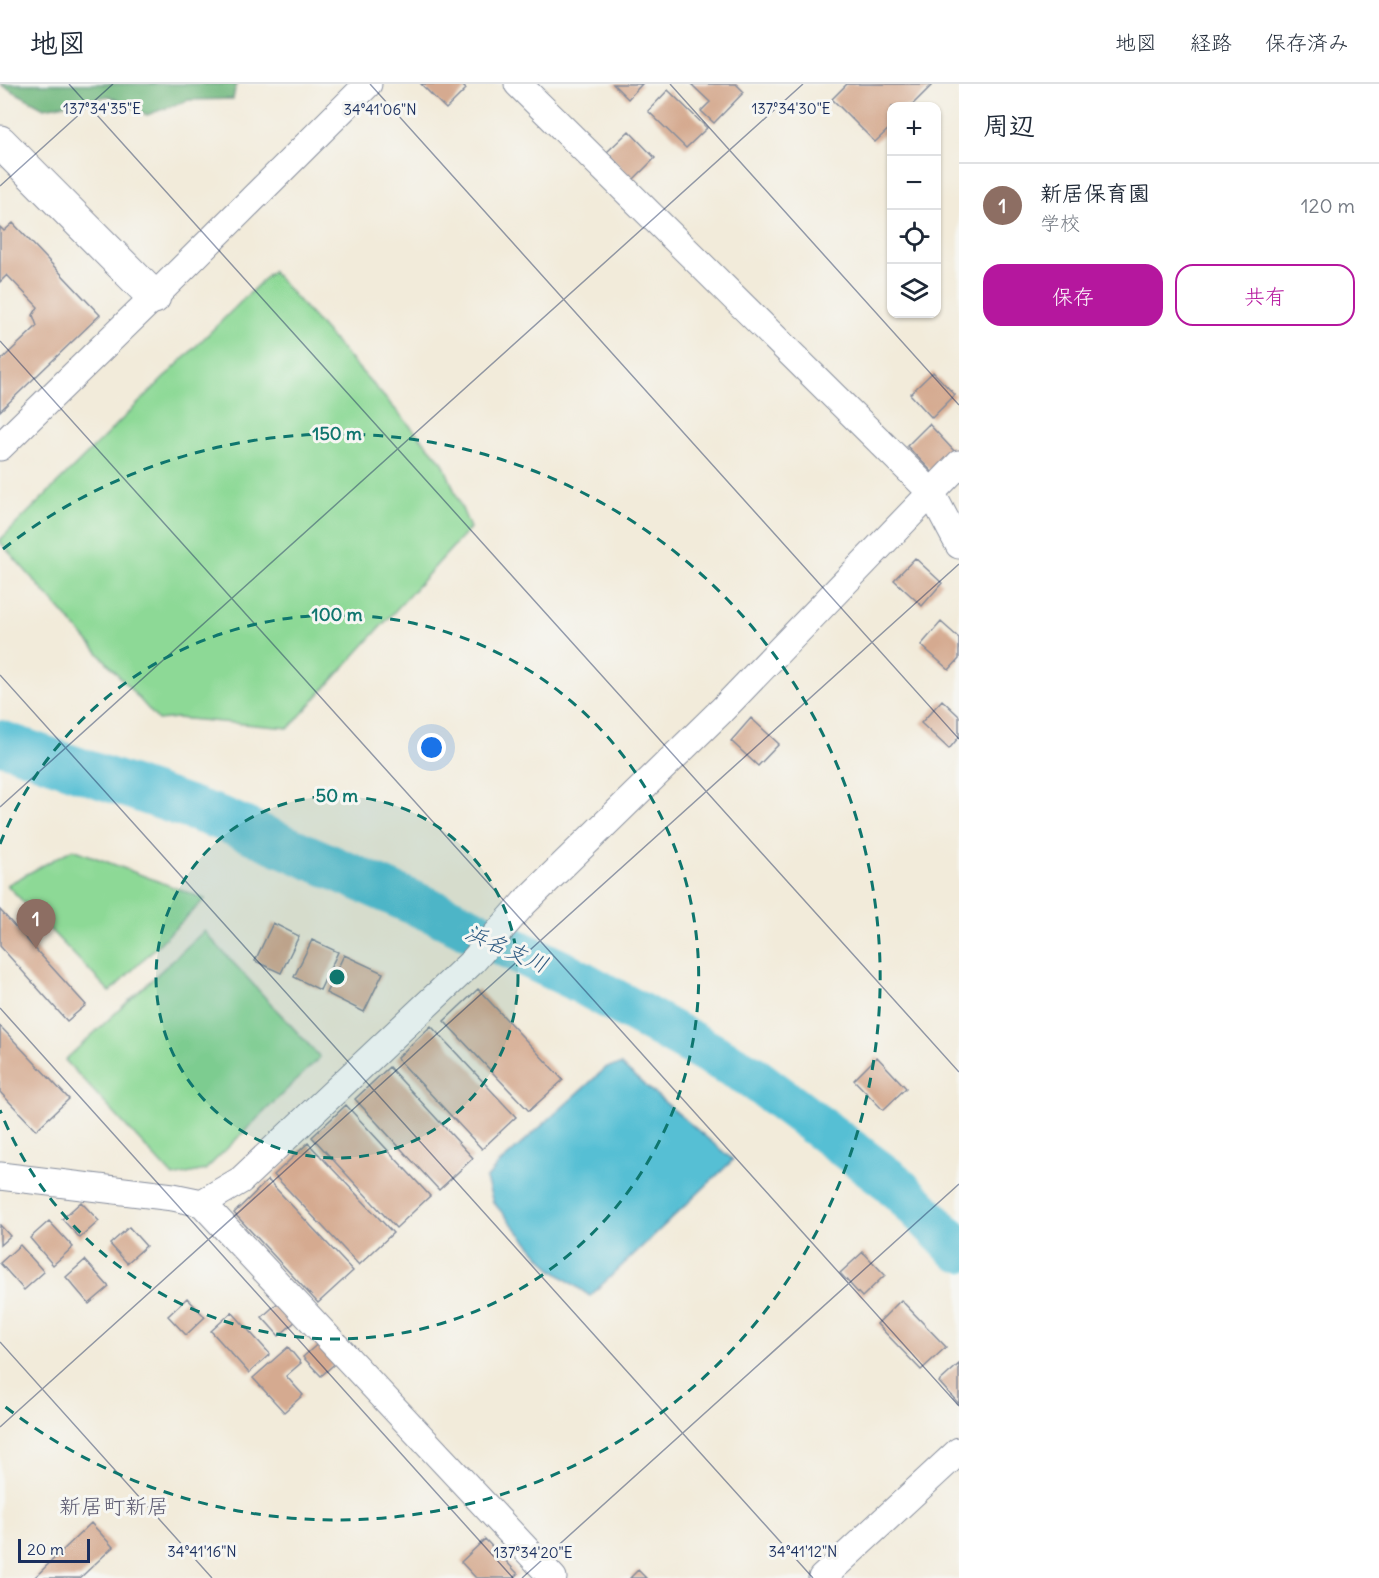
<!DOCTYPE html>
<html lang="ja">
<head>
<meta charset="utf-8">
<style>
	body { margin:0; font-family:Delius,"Klee One",sans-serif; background:#f6f6f7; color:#1f2937 }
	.controls { position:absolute; right:18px; top:18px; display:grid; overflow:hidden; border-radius:12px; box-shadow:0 2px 4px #0004 }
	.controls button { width:54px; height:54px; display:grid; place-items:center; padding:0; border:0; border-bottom:2px solid #e0e1e3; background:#fff; color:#1f2937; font:30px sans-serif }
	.scale { position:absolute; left:18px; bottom:15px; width:72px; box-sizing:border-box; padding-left:6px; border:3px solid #1b2f5e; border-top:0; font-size:16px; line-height:21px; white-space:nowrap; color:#1b2f5e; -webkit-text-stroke:4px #f6f6f2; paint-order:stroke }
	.you { position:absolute; left:432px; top:664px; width:21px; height:21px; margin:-15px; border:4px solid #fff; border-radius:50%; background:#1a73e8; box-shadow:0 0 0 9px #1a73e833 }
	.badge { display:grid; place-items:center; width:39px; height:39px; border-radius:50%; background:#b5179e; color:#fff; font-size:20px; font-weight:700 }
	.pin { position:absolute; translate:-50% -50px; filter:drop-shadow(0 2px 3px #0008) }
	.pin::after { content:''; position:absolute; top:32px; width:21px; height:18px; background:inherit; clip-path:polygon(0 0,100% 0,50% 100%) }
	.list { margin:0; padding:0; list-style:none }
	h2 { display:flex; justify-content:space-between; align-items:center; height:78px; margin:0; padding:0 24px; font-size:26px }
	h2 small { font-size:20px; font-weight:400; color:#747a83 }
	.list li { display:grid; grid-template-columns:39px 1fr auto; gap:18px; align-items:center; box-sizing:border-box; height:84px; padding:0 24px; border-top:2px solid #e0e1e3 }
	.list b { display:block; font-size:22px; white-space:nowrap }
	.list p { margin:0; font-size:20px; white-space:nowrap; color:#747a83 }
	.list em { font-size:20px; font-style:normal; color:#747a83 }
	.actions { display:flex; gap:12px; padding:18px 24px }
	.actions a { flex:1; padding:14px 0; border:2px solid #b5179e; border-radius:18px; text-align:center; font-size:21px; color:#b5179e }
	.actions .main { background:#b5179e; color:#fff }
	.icon { flex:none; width:33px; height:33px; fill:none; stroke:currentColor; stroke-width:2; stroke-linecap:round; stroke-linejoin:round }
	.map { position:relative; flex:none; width:959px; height:1494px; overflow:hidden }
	header { display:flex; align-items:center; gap:36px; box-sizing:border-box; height:84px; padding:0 30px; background:#fff; border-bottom:2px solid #e0e1e3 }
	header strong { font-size:28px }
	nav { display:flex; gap:33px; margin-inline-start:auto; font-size:21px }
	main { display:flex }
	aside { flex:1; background:#fff }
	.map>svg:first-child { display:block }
	.green { fill:#8dd996; stroke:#54847a; stroke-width:1.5 }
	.forest { fill:#72b97f; stroke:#46746e; stroke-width:1.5 }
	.water { fill:#57bfd4; stroke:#397799; stroke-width:1.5 }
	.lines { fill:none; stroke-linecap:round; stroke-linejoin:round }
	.river { stroke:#57bfd4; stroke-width:44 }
	.building { fill:#d5aa90 }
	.minor-casing { stroke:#868d9c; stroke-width:29 }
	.tertiary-casing { stroke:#868d9c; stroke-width:35 }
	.minor { stroke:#fff; stroke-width:27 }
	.tertiary { stroke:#fff; stroke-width:33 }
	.ticks { fill:none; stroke:#1b2f5e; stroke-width:1.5; stroke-opacity:0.45 }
	.ring { fill:none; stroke:#0f766e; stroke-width:3; stroke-dasharray:10 8 }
	.labels { text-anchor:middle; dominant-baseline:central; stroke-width:6; stroke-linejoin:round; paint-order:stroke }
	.water-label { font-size:22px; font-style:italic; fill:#2d5a81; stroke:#f6f6f2 }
	.neighbourhood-label { font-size:22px; fill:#5c5a70; stroke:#f6f6f2 }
	.ticks-label { font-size:15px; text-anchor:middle; fill:#1b2f5e; stroke:#f6f6f2; stroke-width:6; stroke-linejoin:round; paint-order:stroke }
	.centre { fill:#0f766e; stroke:#f6f6f2; stroke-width:3 }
	.ring-label { font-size:18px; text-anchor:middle; font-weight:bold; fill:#0f766e; stroke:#f6f6f2; stroke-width:6; stroke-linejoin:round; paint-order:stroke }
</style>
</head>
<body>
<header>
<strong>地図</strong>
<nav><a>地図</a><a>経路</a><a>保存済み</a></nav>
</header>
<main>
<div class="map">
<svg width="959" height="1494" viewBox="0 0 959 1494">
	<rect width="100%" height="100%" fill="#f6f6f2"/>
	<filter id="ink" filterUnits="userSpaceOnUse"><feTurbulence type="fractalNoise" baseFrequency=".0167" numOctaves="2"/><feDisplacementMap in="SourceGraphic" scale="12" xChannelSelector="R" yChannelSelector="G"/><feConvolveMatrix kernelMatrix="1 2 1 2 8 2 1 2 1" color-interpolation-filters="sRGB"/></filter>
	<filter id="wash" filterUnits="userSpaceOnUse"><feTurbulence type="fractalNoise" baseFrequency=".008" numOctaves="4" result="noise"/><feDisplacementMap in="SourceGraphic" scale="24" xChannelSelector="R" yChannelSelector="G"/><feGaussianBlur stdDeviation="1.35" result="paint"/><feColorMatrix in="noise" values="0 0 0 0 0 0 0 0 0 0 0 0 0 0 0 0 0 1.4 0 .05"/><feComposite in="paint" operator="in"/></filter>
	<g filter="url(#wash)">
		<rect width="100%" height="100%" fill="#f2ebda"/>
		<!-- green -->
		<path class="green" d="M 272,187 L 443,379 L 470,444 L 289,644 L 176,634 L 158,636 L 0,458 L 0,456 Z
			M 73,765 L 205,815 L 110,908 L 7,801 Z
			M 204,847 L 320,973 L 205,1086 L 173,1093 L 65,976 Z"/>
		<!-- forest -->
		<path class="forest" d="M 0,0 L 236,0 L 233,15 L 188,16 L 147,31 L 109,12 L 44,24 Z"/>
		<!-- water -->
		<path class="water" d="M 621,981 L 733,1076 L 590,1212 L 551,1185 L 493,1118 L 486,1095 L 498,1081 L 607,983 Z"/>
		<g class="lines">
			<!-- river -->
			<path class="river" d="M 0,658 L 222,735 L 439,830 L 572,893 L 751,992 L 892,1098 L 959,1166"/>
		</g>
		<g id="blocks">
			<!-- building -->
			<path class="building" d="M 421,0 L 461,0 L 466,5 L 446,25 Z
				M 613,0 L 642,0 L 628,15 Z
				M 691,0 L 736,0 L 744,8 L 714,39 L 701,27 L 710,18 Z
				M 847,0 L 933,0 L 911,22 L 892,22 L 892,42 L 875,58 L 832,15 Z
				M 668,6 L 707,44 L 686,64 L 648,27 Z
				M 629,47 L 655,74 L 633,96 L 607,68 Z
				M 13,139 L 100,231 L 0,327 L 0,277 L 37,242 L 33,231 L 38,223 L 7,191 L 0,198 L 0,143 L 4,147 Z
				M 933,288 L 955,311 L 932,334 L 910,310 Z
				M 929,340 L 955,368 L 933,389 L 907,362 Z
				M 915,474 L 942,499 L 922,522 L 894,496 Z
				M 941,538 L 959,554 L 959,575 L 949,586 L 921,561 Z
				M 942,616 L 959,632 L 959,653 L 949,665 L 921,639 Z
				M 751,634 L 779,660 L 758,682 L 731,657 Z
				M 0,826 L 86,921 L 67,937 L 0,862 Z
				M 273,839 L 299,852 L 281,889 L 255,877 Z
				M 312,856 L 338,868 L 320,906 L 294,893 Z
				M 344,871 L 383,889 L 364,928 L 326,909 Z
				M 478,905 L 563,996 L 529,1027 L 444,937 Z
				M 0,942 L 69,1015 L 36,1046 L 0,1008 Z
				M 431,942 L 516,1033 L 482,1065 L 397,974 Z
				M 877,973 L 906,1004 L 883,1026 L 854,996 Z
				M 389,983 L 473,1074 L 439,1106 L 355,1015 Z
				M 346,1021 L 430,1112 L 396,1144 L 312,1053 Z
				M 308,1059 L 393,1149 L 359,1181 L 274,1091 Z
				M 268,1096 L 353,1187 L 318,1219 L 234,1129 Z
				M 81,1118 L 99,1137 L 80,1154 L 62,1135 Z
				M 49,1137 L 73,1163 L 53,1181 L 30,1154 Z
				M 0,1141 L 10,1152 L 0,1161 Z
				M 129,1143 L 146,1162 L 127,1179 L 110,1160 Z
				M 20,1161 L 44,1188 L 24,1206 L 0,1179 Z
				M 863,1168 L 885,1191 L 862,1213 L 840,1189 Z
				M 85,1176 L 109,1203 L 89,1220 L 66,1193 Z
				M 187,1214 L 205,1233 L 186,1251 L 168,1232 Z
				M 281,1216 L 298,1235 L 279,1252 L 262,1233 Z
				M 901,1216 L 946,1263 L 921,1286 L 877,1240 Z
				M 232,1228 L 270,1270 L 249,1289 L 211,1247 Z
				M 322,1256 L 340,1275 L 321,1292 L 303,1273 Z
				M 288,1263 L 301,1279 L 286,1292 L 303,1311 L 284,1328 L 253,1294 Z
				M 959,1280 L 959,1320 L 939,1298 Z
				M 91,1439 L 113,1463 L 80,1494 L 34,1494 Z
				M 485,1455 L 518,1490 L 514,1494 L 476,1494 L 461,1478 Z
				M 638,1486 L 646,1494 L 630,1494 Z"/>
		</g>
	</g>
	<g filter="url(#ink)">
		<use href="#blocks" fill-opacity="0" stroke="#868d9c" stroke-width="1.5"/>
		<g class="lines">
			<defs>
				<path id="minor" d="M 518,0 L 931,408 L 959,461
					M 0,363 L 154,213 L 368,0
					M 0,1092 L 173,1113 L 202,1119 L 553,1494
					M 202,1119 L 241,1096 L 473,877 L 524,819 L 721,627 L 959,380
					M 822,1494 L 959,1367"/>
				<path id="tertiary" d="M 0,58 L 154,213"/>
			</defs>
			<!-- minor casing -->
			<use href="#minor" class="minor-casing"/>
			<!-- tertiary casing -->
			<use href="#tertiary" class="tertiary-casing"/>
			<!-- minor -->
			<use href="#minor" class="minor"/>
			<!-- tertiary -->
			<use href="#tertiary" class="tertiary"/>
		</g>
	</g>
	<!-- ticks -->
	<path class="ticks" d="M 69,0 L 959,988M 370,0 L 959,655M 670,0 L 959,321M 0,102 L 113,0M 0,257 L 959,1322M 0,591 L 813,1494M 0,723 L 803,0M 0,924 L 513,1494M 0,1258 L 212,1494M 0,1343 L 959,480M 522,1494 L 959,1100"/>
	<!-- distance rings -->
	<circle cx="337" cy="893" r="181" fill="#0f766e" fill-opacity=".12"/>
	<g class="ring">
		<circle cx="337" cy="893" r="181"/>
		<path d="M0 760A362 362 0 1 1 0 1026"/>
		<path d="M3 465A543 543 0 1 1 3 1321"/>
	</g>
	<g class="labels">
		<!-- water labels -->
		<g class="water-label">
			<text transform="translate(507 864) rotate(24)">浜名支川</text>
		</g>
		<!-- neighbourhood labels -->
		<g class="neighbourhood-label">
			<text x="114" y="1422">新居町新居</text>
		</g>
	</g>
	<g class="ticks-label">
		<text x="102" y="30">137°34'35"E</text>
		<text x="791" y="30">137°34'30"E</text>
		<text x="380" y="31">34°41'06"N</text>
		<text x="202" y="1473">34°41'16"N</text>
		<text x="803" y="1473">34°41'12"N</text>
		<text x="533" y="1474">137°34'20"E</text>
	</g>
	<circle cx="337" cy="893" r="9" class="centre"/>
	<g class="ring-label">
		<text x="337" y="356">150 m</text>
		<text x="337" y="537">100 m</text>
		<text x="337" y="718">50 m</text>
	</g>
</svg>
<div class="controls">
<button>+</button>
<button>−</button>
<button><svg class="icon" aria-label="locate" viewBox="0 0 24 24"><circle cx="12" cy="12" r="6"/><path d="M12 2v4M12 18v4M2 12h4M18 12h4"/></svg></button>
<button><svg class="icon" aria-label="layers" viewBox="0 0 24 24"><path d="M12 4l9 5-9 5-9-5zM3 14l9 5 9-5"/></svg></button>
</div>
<div class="scale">20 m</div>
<div class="you"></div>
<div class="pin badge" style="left:36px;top:865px;background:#8d6e63">1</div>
</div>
<aside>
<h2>周辺<small></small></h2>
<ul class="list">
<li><span class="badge" style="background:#8d6e63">1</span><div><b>新居保育園</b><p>学校</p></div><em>120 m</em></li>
</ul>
<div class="actions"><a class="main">保存</a><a>共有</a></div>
</aside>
</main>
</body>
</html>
